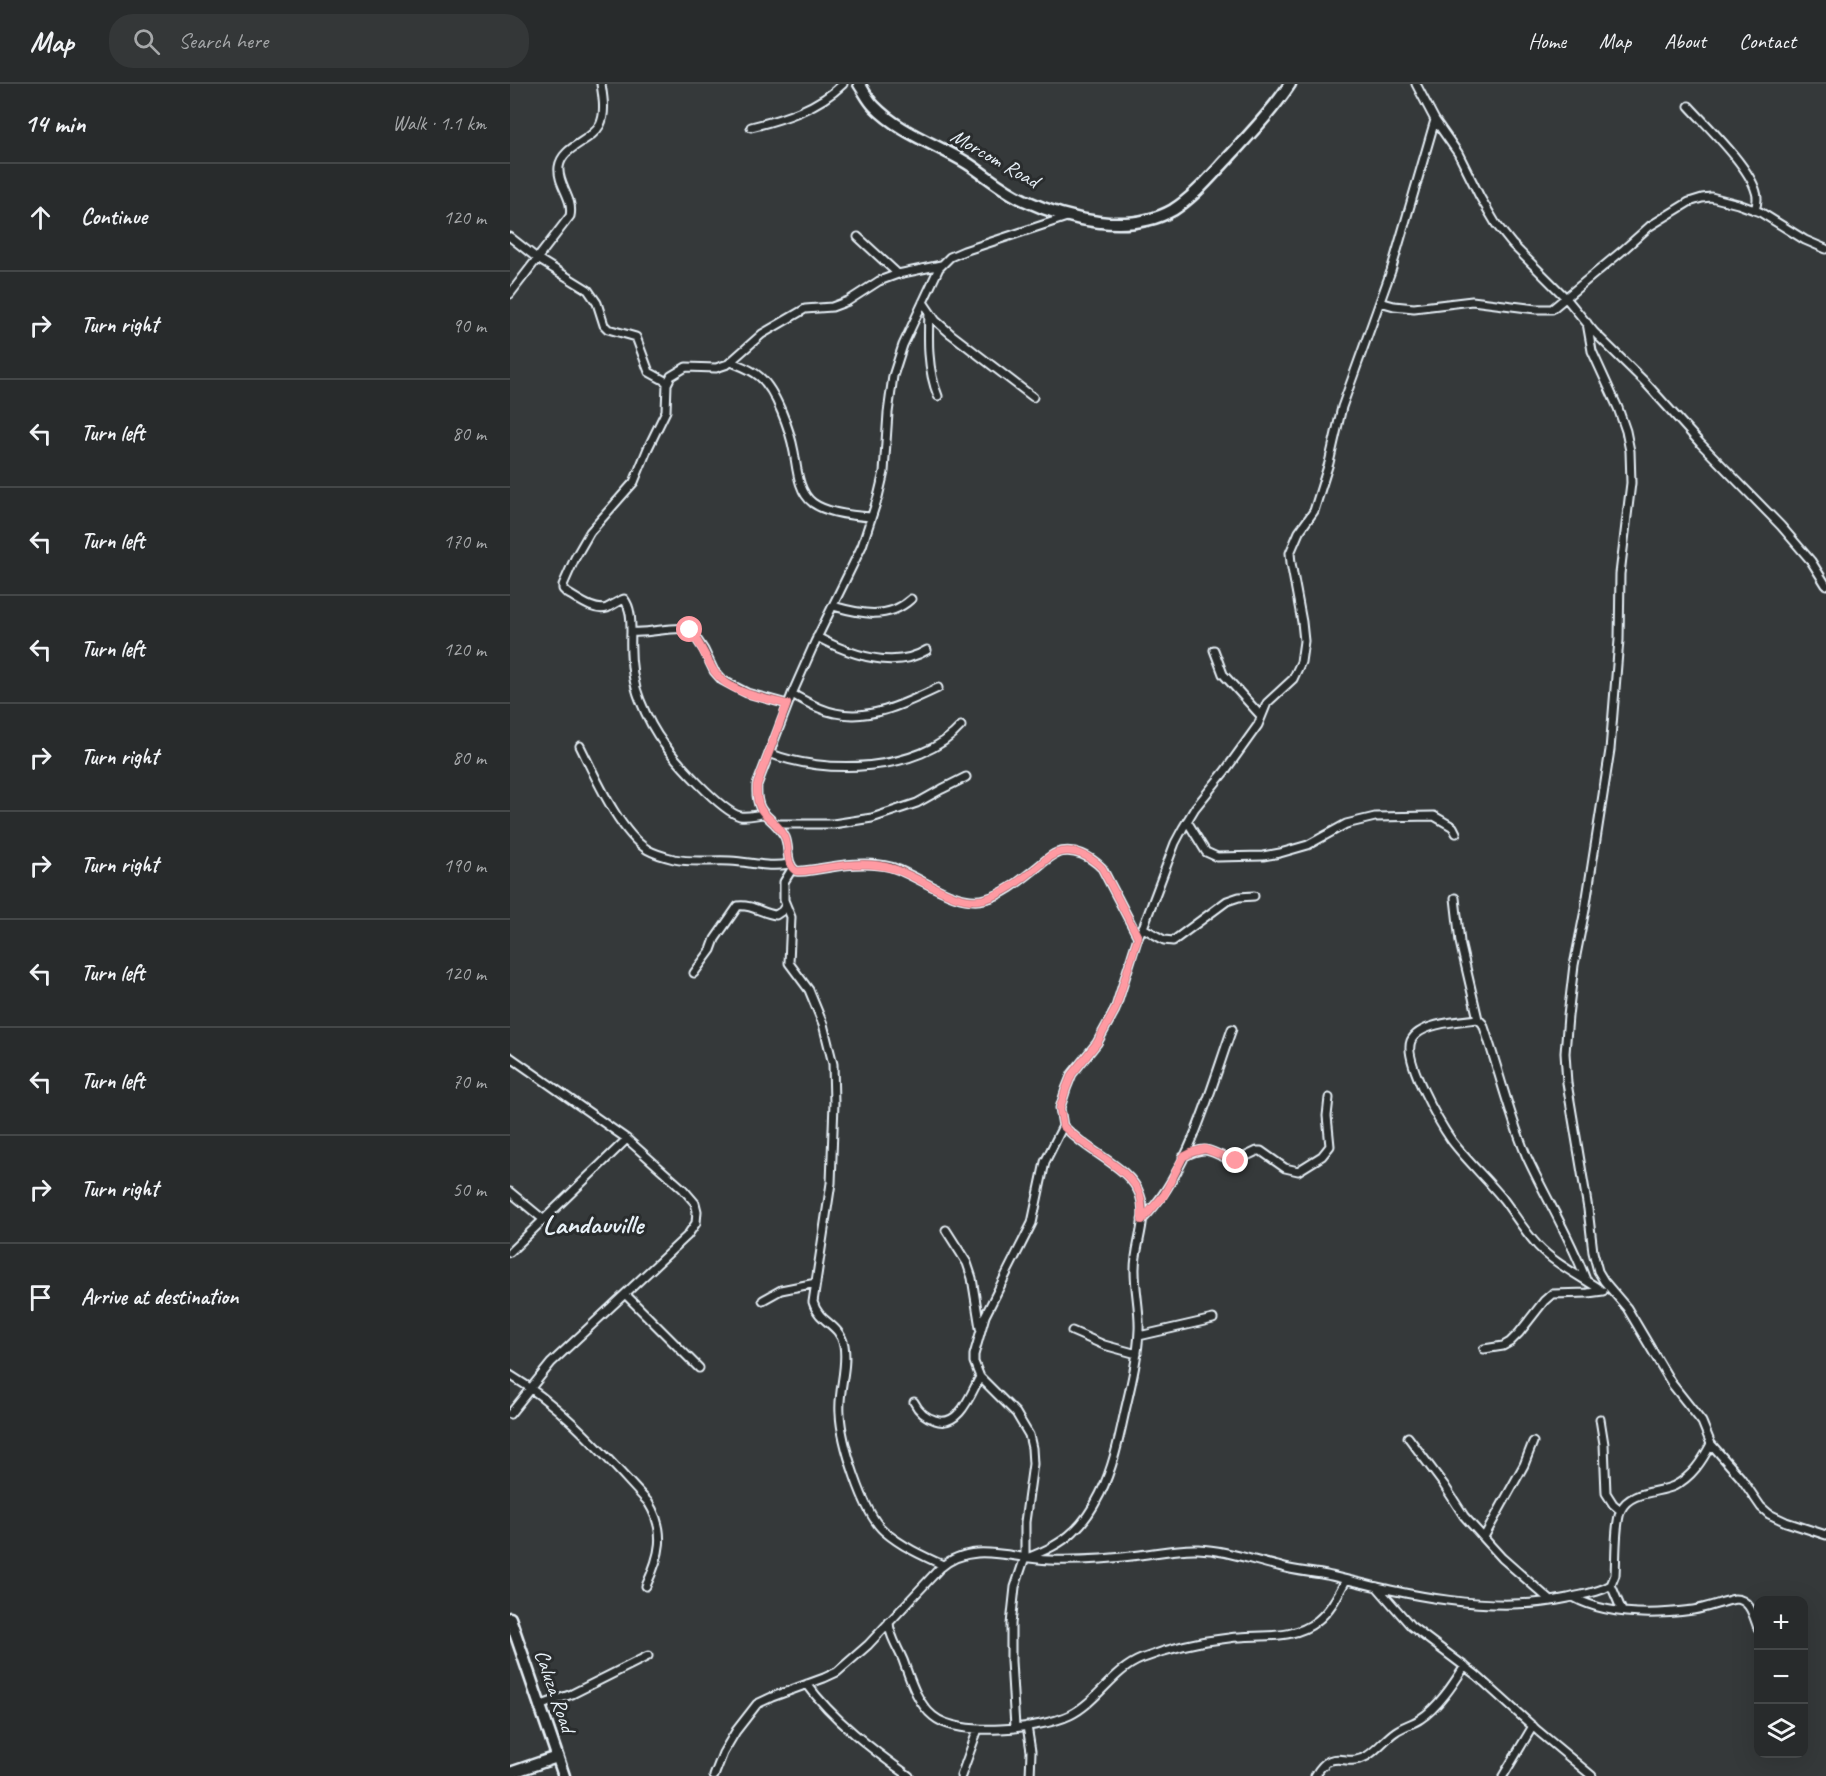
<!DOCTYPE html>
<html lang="en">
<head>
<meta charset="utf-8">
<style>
	body { margin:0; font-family:Caveat,sans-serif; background:#343738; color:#f1f3f6 }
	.controls { position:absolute; right:18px; bottom:18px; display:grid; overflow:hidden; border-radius:12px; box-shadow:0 6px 24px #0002 }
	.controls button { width:54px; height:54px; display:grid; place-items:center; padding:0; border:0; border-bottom:2px solid #444748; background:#282b2c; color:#f1f3f6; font:30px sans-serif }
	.stop { position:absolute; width:18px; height:18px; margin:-14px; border:4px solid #ff9aa2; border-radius:50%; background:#fff }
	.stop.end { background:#ff9aa2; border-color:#fff; box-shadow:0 2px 6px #0008 }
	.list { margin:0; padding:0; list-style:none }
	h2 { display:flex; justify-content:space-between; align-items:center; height:78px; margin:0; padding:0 24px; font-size:26px }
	h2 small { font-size:20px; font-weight:400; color:#a5a7a9 }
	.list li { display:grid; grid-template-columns:39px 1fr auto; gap:18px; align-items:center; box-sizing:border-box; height:108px; padding:0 24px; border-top:2px solid #444748 }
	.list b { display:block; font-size:22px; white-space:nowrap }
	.list em { font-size:20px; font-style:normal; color:#a5a7a9 }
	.icon { flex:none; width:33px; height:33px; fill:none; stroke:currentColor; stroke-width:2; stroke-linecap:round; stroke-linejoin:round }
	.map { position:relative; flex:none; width:1316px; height:1692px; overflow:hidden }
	header { display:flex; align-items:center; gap:36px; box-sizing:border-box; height:84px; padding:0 30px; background:#282b2c; border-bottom:2px solid #444748 }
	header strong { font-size:28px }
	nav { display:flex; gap:33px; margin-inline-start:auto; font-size:21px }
	.search { width:420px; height:54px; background:#343738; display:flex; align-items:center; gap:15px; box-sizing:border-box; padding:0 21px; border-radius:24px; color:#a5a7a9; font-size:22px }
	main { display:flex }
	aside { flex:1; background:#282b2c }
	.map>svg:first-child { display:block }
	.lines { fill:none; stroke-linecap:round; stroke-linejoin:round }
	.street-casing { stroke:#e8f1f8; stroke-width:11 }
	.secondary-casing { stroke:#e8f1f8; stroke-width:15 }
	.street { stroke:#2a2d2e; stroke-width:7 }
	.secondary { stroke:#2a2d2e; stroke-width:10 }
	.route { stroke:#ff9aa2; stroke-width:8 }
	.labels { text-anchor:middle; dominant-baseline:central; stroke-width:6; stroke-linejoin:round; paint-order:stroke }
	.street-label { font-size:21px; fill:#e8f1f8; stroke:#2a2d2e }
	.district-label { font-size:27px; font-weight:bold; fill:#e8f1f8; stroke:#2a2d2e }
</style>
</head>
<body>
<header>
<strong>Map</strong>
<div class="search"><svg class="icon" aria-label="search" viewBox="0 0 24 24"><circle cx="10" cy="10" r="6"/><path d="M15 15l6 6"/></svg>Search here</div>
<nav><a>Home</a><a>Map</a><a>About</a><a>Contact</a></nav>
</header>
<main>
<aside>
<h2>14 min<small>Walk · 1.1 km</small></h2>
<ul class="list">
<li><svg class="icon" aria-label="ahead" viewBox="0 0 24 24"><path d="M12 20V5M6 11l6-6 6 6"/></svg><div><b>Continue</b></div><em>120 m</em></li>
<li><svg class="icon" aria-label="right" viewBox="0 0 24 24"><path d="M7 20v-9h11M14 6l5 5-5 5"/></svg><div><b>Turn right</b></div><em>90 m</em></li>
<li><svg class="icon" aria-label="left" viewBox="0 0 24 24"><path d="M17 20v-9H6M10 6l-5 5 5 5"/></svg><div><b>Turn left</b></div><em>80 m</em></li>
<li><svg class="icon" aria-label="left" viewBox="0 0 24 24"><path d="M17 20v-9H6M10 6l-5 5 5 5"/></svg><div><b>Turn left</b></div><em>170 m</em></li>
<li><svg class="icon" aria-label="left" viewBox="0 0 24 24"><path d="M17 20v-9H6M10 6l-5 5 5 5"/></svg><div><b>Turn left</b></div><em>120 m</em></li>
<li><svg class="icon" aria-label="right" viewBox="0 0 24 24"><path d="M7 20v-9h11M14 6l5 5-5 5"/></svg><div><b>Turn right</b></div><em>80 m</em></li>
<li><svg class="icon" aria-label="right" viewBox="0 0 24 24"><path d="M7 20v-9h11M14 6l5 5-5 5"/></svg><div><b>Turn right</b></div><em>190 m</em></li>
<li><svg class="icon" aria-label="left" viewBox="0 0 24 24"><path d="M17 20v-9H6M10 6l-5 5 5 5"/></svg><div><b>Turn left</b></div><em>120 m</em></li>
<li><svg class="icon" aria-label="left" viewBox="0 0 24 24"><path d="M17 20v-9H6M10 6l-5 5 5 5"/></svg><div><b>Turn left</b></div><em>70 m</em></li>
<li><svg class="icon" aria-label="right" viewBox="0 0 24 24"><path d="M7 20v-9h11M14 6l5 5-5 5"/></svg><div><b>Turn right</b></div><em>50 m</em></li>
<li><svg class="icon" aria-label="arrive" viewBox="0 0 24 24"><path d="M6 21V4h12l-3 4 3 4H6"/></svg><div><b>Arrive at destination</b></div></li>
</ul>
</aside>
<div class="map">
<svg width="1316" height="1692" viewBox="0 0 1316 1692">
	<rect width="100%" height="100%" fill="#35393a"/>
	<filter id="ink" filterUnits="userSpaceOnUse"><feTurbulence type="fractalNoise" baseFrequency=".0167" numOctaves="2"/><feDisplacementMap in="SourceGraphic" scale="12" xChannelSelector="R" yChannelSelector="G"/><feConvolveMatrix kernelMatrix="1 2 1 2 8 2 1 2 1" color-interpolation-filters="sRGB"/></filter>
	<g filter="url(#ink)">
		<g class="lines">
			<defs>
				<path id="street" d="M 906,0 L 925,36 L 948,69 L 970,113 L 986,140 L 1002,160 L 1056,214 L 1084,248 L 1134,297 L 1190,359 L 1271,442 L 1301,477 L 1316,501
					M 1179,22 C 1198,43 1239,82 1246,108 C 1248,114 1247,120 1245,126
					M 241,43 C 274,35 308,24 333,0
					M 557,133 L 454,167 L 440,173 L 429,184 L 393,261 L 383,292 L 378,329 L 374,388 L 368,413 L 352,462 L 305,558 L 282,610 L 247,701 C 245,735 262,729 275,753 C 280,764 275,779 286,787 C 294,788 300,786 308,785 C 332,781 357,777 381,783 C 408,791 446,823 475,815 C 493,811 510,797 525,785 C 532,780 539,772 547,769 C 564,763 581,773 592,784 L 628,853
					M 0,153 L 28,175 L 78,206 L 87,219 L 94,241 L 98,245 L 126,253 L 139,288 L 157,298
					M 348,153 L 388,190
					M 0,210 L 60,132 C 64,114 47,101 49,83 C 52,62 81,58 90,41 C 96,29 93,13 91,0
					M 413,218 L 426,237 L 441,250 L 523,313
					M 870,218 L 884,222 L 904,224 L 962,217 L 1026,225 L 1042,225 L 1112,167 L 1140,142 L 1179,118 L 1192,114 L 1201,113 L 1228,120 L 1250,128 L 1295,156 L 1316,165
					M 419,227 C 418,255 417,285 428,312
					M 1077,239 L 1082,267 L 1108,324 L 1116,347 L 1120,367 L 1121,399 L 1110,490 L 1109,556 L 1100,666 L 1075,826 L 1064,881 L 1058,932 L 1055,969 L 1057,999 L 1078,1125 L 1083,1168 L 1088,1187 L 1094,1197 L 1117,1224 L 1162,1300 L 1192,1338 L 1201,1360 C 1192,1377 1182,1393 1164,1402 C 1149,1409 1119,1407 1111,1426 C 1105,1438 1106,1475 1105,1491 L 1101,1501 L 1112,1527
					M 221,278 C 231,282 241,285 250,293 C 266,307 280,346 284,368 C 287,384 288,408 303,419 C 317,429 345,432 361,433
					M 323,522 C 351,530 378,536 401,515
					M 121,548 C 120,571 121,594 130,616 C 136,631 144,647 154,660 C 166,677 211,727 230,732 C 238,733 245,731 253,730
					M 307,553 C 339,570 383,587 417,566
					M 704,566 L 713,590 L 751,632
					M 282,610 C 295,617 309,626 325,629 C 361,637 396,619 428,604
					M 277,620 L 237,609 L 212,596 L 204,587 L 194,566 L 180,545 C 160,542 141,550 121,548 C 121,537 121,524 114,515 C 108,517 103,521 97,524 C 84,528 68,515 57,509 L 53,505 L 53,501 L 65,474 L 80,448 L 124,398 L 138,364 L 156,327 L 157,300 L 161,292 L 176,283 L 206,284 L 218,280 L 252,250 L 295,225 L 322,223 L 338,217 L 369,197 L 388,190 L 431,181
					M 70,662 C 85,692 109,748 138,766 C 145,770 156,773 164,775 C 182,779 201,776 220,777 C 242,778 256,784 280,780
					M 259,669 C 313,691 410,689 451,642
					M 677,737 L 696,768 L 707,773 L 753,772 L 770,769 L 798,761 L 836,740 L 865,733 L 924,732 L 943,743 L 946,749
					M 265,740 L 323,740 L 362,734 L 407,719 L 432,705 L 456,693
					M 282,785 L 274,798 L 274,816 L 281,833 L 279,879 L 299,906 L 313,940 L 323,980 L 324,1019 L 321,1099 L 303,1218 C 309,1239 329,1239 334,1261 C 338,1285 328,1306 330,1329 C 331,1357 353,1429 374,1447 C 391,1462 413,1472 433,1481
					M 945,814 L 950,858 L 968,935 L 973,940 C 988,983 998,1028 1016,1071 C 1035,1113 1060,1152 1076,1196
					M 633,844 L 654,856 L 663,857 L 717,817 L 729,813 L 744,812
					M 184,889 L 201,866 L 205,855 L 228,822 C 242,820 253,830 266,831 L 272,827 L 276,821
					M 968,935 C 950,937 909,939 901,957 C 893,976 930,1040 942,1057 C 957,1077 977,1095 993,1115 C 1005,1131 1015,1148 1028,1162 C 1046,1181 1071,1192 1092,1207
					M 0,973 L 117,1055 L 173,1105 L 185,1119 L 187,1127 L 186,1139 L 177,1152 L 41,1279 L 0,1330
					M 673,1073 C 702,1058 700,1071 726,1077 L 747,1067 L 751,1067 L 775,1084 L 788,1087 L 812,1072 L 820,1062 L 817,1032 L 819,1014
					M 0,1108 L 34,1136
					M 632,1136 C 679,1089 700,1006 722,945
					M 436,1146 L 457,1179 L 462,1194 L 470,1244
					M 0,1168 L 117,1055
					M 115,1210 L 189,1284
					M 253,1216 L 271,1206 L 306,1199
					M 562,1247 L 594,1261 L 627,1270
					M 629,1252 L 703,1235
					M 974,1265 L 993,1262 L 1000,1258 L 1009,1249 L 1034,1217 L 1042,1210 L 1078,1209 L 1093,1207
					M 0,1291 C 54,1323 96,1373 138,1418 C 157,1448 150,1472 136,1502
					M 404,1318 C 409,1328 415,1333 425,1336 C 449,1345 461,1309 470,1293
					M 1090,1335 L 1094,1360 L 1096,1409 L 1103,1420 L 1110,1426
					M 898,1353 L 934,1401 L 954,1432 L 992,1474 L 1041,1517
					M 1201,1360 L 1231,1394 L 1251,1423 L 1259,1430 L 1276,1438 L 1316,1451
					M 974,1453 L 1014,1381 L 1023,1358
					M 517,1474 C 534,1467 551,1460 564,1447 C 574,1438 584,1422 590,1410 C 603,1384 609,1355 615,1327 C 621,1301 628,1273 629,1246 C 630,1226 625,1207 625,1187 C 624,1162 639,1136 630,1111 C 622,1088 592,1074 573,1059 C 566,1054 560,1048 553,1042
					M 867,1503 L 901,1542 L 966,1591 L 1028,1647 L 1082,1692
					M 1063,1513 C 1097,1532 1145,1531 1183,1526 C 1197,1524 1211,1518 1225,1515 C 1240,1515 1243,1531 1248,1544
					M 379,1538 C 379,1551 388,1564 393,1576 C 400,1595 407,1619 423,1632 C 449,1654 531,1645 560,1631 C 587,1618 603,1586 631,1575 C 659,1564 690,1557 719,1554 C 749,1550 783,1557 807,1537 C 820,1527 828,1511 836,1496
					M 297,1600 C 322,1635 364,1667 399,1692
					M 29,1622 L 62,1610 L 138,1572
					M 517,1642 L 521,1667 L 520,1692
					M 505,1643 L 501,1577 L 501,1540 L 505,1503 L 515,1473 L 515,1438 L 523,1380 L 522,1364 L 519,1351 L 506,1329 L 470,1293 L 464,1278 L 464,1271 L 475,1232 L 522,1139 L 535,1078 L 553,1042 L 550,1024 L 556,1005 L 562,990 L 587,959 L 605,926 L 628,853 L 634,841 L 665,759 L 673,744 L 685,724 L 715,687 L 748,641 L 757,619 L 783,595 L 791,578 L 794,557 L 792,538 L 781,479 L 780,469 L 789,448 L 804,427 L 819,379 L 832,323 L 881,187 L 925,36
					M 204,1692 L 213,1669 L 226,1647 L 247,1620 L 262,1613 L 314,1594 L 327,1588 L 358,1561 L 430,1484 C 462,1456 502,1475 539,1476 C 570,1477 599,1475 630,1471 C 648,1469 669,1464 688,1465 C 715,1466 741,1476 768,1482 C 784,1487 800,1488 817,1491 C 895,1510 978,1531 1058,1514 C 1074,1510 1088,1509 1101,1501
					M 451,1692 L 468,1645
					M 805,1692 C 823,1661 835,1685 857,1672 C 867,1666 875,1655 885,1648 C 893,1642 903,1640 910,1635 C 928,1624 944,1599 955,1582
					M 993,1692 L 1023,1642"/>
				<path id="secondary" d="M 349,0 C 354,7 358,16 364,22 C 390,49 426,60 457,79 C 476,91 493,107 514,116 C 557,136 619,151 663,126 C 684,113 702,91 719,73 C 740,50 763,26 780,0
					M 0,1534 L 54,1692
					M 0,1689 L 47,1673"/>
			</defs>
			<!-- street casing -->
			<use href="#street" class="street-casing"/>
			<!-- secondary casing -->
			<use href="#secondary" class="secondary-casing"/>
			<!-- street -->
			<use href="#street" class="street"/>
			<!-- secondary -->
			<use href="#secondary" class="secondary"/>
		</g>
	</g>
	<g class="lines" filter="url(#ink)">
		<!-- route -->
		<path class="route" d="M 180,546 C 191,560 195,573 204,587 C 219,609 253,614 277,620 L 247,701 C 245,735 262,729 275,753 C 280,764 275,780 286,787 C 294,788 300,786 308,785 C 332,781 357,777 381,784 C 408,791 446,823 475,815 C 493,810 510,797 525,785 C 532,780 539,771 547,769 C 564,763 581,773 592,784 L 628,853 L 605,926 L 587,959 L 562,990 L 556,1005 L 550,1024 L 553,1042 C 560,1048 567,1055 575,1060 C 592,1074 619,1087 629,1108 C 633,1117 632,1126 632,1136 L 654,1111 L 673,1073 L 683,1068 L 695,1065 L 726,1077"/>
	</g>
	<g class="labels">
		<!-- street labels -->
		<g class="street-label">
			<text transform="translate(485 74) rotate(30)">Morcom Road</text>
			<text transform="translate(45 1607) rotate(71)">Caluza Road</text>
		</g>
		<!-- district labels -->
		<g class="district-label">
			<text x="83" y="1140">Landauville</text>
		</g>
	</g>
</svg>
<div class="controls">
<button>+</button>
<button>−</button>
<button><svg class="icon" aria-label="layers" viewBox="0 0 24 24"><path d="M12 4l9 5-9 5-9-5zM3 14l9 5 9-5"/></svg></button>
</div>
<div class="stop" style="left:180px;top:546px"></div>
<div class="stop end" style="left:726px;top:1077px"></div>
</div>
</main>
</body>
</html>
